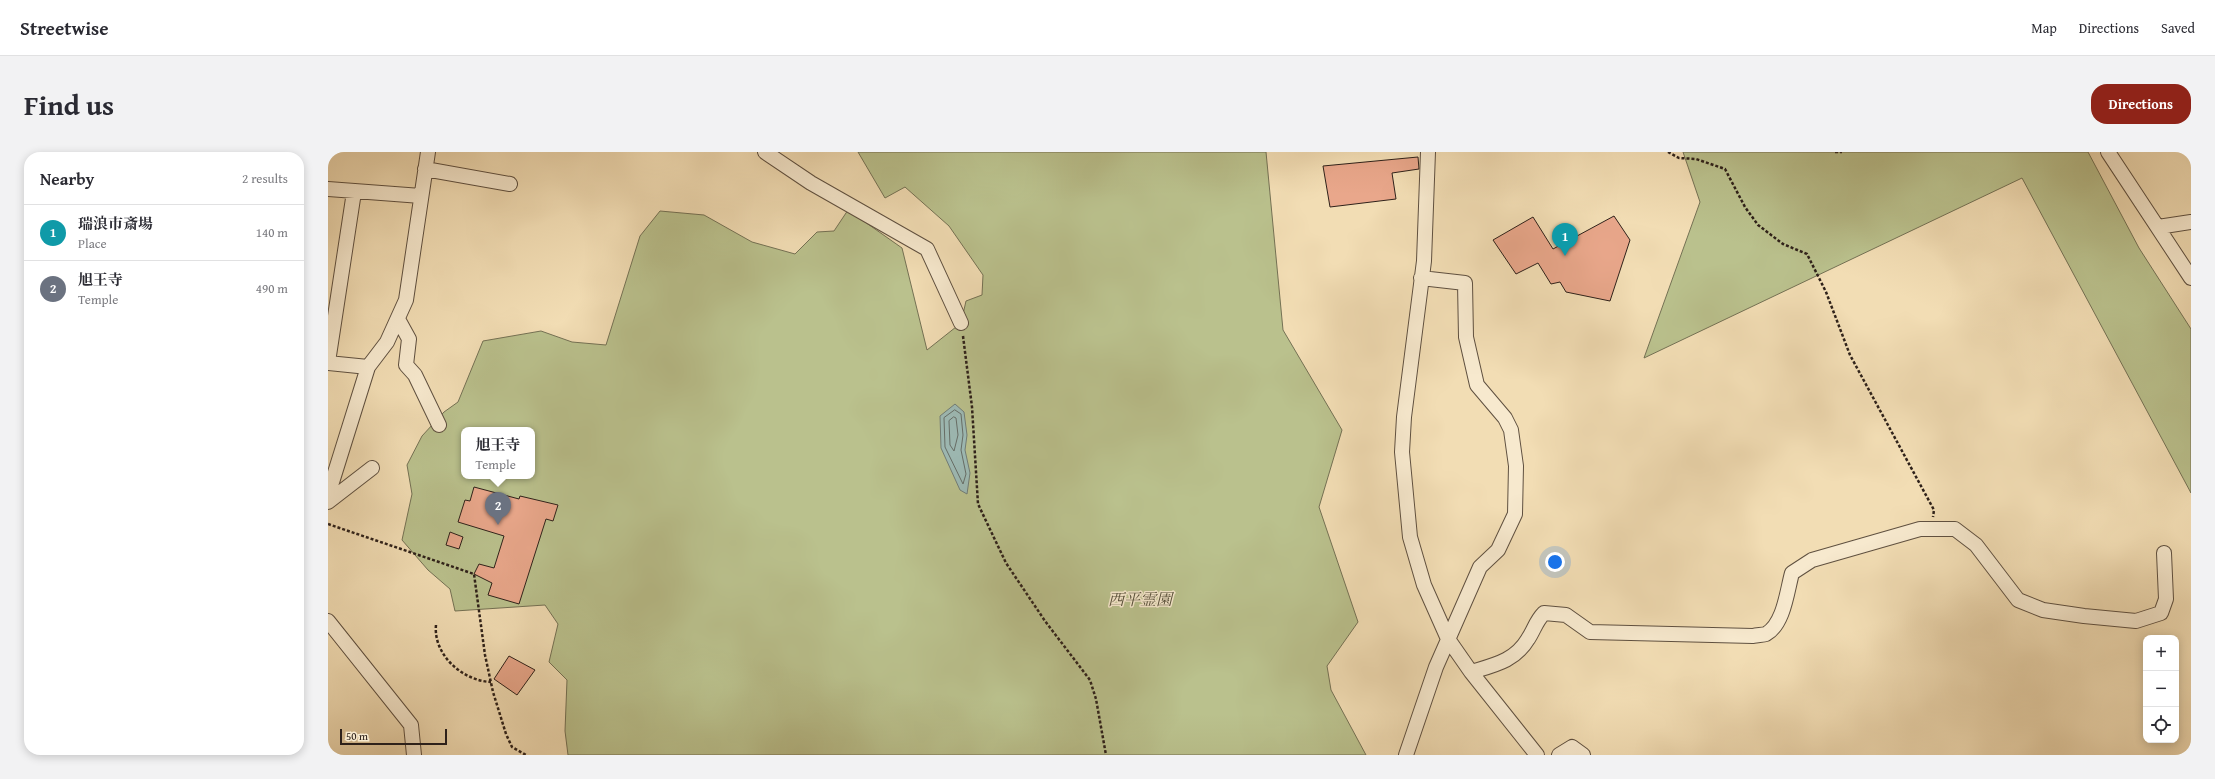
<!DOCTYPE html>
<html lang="en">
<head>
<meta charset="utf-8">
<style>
	body { margin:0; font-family:"Gentium Book Plus","Noto Serif JP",serif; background:#f2f2f3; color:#2b2b33 }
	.controls { position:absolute; right:12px; bottom:12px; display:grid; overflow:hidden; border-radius:8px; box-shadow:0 2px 10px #0003 }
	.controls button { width:36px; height:36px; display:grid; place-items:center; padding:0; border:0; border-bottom:1px solid #e1e1e2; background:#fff; color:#2b2b33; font:20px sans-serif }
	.scale { position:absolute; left:12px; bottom:10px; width:107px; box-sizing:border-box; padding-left:4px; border:2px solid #2e211a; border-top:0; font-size:11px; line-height:14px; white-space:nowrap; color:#2e211a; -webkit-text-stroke:3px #f7e9ce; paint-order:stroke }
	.you { position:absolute; left:1227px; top:410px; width:14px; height:14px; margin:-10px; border:3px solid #fff; border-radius:50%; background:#1a73e8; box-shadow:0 0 0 6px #1a73e833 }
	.badge { display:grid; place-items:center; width:26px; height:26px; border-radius:50%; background:#8f2418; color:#fff; font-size:13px; font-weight:700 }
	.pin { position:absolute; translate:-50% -33px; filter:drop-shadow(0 1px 2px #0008) }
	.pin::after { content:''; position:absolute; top:21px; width:14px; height:12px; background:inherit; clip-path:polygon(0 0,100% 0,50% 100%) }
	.popup { position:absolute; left:133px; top:275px; width:74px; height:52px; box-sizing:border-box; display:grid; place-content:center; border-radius:8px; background:#fff; filter:drop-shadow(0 1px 3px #0005); font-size:13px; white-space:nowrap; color:#7c7c81 }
	.popup b { font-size:15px; color:#2b2b33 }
	.popup::after { content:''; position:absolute; left:50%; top:100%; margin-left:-8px; border:8px solid transparent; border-top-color:#fff }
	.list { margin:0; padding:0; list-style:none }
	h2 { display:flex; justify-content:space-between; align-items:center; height:52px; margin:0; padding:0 16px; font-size:17px }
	h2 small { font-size:13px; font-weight:400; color:#7c7c81 }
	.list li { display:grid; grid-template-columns:26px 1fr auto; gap:12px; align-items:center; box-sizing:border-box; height:56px; padding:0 16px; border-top:1px solid #e1e1e2 }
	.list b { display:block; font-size:15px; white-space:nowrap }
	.list p { margin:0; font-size:13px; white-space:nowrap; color:#7c7c81 }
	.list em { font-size:13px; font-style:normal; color:#7c7c81 }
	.icon { flex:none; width:22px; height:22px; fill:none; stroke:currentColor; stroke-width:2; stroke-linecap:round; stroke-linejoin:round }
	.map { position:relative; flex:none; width:1863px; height:603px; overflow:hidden; border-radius:16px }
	header { display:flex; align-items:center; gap:24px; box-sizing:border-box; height:56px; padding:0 20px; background:#fff; border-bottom:1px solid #e1e1e2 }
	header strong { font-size:19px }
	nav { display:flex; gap:22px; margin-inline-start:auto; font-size:14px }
	.intro { display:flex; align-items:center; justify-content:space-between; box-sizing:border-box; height:96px; padding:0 24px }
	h1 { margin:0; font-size:28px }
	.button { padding:10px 18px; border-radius:16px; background:#8f2418; color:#fff; font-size:14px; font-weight:700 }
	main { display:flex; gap:24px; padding:0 24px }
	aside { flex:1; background:#fff; border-radius:16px; box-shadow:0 2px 10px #0003 }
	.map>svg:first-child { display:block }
	.green { fill:#bac18d; stroke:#747154; fill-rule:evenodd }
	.water { fill:#9dbab5; stroke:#717d77 }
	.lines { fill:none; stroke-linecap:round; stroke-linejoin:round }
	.shore { stroke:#666e68; stroke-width:1 }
	.building { fill:#e9a78b; stroke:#2e211a }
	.minor-casing { stroke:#5f5040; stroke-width:16 }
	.path { stroke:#2e211a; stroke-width:2.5; stroke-dasharray:3 2; stroke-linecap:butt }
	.minor { stroke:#f7e9ce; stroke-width:14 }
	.labels { text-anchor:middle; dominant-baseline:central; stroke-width:3; stroke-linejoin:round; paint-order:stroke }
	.park-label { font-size:16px; font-style:italic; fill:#58513c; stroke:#f7e9ce }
</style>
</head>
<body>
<header>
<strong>Streetwise</strong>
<nav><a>Map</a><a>Directions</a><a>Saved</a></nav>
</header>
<div class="intro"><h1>Find us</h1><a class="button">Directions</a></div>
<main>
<aside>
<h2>Nearby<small>2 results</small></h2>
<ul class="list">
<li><span class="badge" style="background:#0f9aa8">1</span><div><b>瑞浪市斎場</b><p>Place</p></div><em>140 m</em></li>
<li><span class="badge" style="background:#6b7280">2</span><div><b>旭王寺</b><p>Temple</p></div><em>490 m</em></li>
</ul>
</aside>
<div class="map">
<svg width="1863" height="603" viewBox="0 0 1863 603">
	<rect width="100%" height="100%" fill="#f2ddb4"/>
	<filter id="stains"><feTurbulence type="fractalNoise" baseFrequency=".005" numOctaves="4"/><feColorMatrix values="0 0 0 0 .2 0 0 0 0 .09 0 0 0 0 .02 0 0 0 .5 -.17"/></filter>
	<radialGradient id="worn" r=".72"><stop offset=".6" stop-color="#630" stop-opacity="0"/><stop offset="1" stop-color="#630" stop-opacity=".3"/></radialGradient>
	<!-- green -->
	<path class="green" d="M 530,0 L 938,0 L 955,178 L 1014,278 L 991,355 L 1030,470 L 999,514 L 1003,538 L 1038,603 L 240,603 L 237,579 L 239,528 L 221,510 L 230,472 L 217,453 L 127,459 L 122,437 L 100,418 L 74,388 L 84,342 L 79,313 L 94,284 L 116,260 L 130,250 L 155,189 L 213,179 L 244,190 L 278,193 L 312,84 L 332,59 L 376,63 L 424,90 L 467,102 L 489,80 L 506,79 L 520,58 L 574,96 L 599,198 L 633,171 L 638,149 L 654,143 L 655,123 L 621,74 L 577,35 L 557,46 ZM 136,278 L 204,278 L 204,324 L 136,324 Z
		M 1355,0 L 1760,0 L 1811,96 L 1863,177 L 1863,341 L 1694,26 L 1316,206 L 1372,50 Z"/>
	<!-- water -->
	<path class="water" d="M 627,252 L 636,260 L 639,283 L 637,298 L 642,321 L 639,342 L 632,338 L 613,296 L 612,264 Z"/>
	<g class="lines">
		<!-- shore -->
		<path class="shore" d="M 627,258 L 633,262 L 635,283 L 633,298 L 638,322 L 635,332 L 617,295 L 616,266 Z
			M 626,265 L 628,266 L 630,283 L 626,299 L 622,293 L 621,269 Z"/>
	</g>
	<!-- building -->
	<path class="building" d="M 1090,5 L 1091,17 L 1064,21 L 1068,47 L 1002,55 L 995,14 Z
		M 1286,64 L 1302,88 L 1282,149 L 1238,140 L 1232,130 L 1223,132 L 1210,111 L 1188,122 L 1165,88 L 1205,65 L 1225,97 Z
		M 146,335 L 191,347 L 192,344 L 230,353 L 225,369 L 218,367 L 191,452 L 160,443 L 164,431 L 146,422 L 151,412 L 166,416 L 176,384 L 130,370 L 137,348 L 142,349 Z
		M 122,380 L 135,385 L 131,397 L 118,393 Z
		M 181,504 L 207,518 L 189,543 L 166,527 Z"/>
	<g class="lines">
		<defs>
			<path id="minor" d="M 437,0 L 483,31 L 599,97 L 633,171
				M 1100,0 L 1096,109 L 1076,265 L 1074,300 L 1082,385 L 1096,433 L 1120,487 L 1143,520 L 1209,603
				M 1780,0 L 1863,126
				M 97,17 L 182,32
				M 0,37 L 93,44
				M 1830,75 L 1863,70
				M 70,167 L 81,187 L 78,213 L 87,223 L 111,273
				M 0,210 L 26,40
				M 0,211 L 40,215
				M 0,343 L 40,215 L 59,190 L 78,148 L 100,0
				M 0,350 L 44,316
				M 0,469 L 83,573 L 86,603
				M 1143,520 C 1166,513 1187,509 1200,487 C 1206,478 1208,469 1216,461 L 1238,463 L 1262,480 L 1425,484 C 1429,483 1435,483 1438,482 C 1456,472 1459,439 1464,421 L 1484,408 L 1592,377 L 1627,377 L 1648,393 L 1690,448 L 1715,458 L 1756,464 L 1808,469 L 1833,461 L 1838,447 L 1836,401
				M 1078,603 L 1108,515 L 1152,415 L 1170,398 L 1187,362 L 1188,314 L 1183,278 L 1177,266 L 1149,233 L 1138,185 L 1137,131 L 1093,126
				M 1231,603 L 1244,595 L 1255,603"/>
		</defs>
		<!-- minor casing -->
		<use href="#minor" class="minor-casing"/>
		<!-- path -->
		<path class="path" d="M 1340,0 L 1351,6 L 1368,7 L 1397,17 L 1417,55 L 1430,73 L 1455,92 L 1479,102 L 1498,140 L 1522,203 L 1606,358 L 1605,365
			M 1507,0 L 1514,0
			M 635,184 L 644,255 L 650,352 L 678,411 L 717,469 L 762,528 L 768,547 L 778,603
			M 0,372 L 146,422 L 157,503 L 165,540 L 178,582 L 184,595 L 198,603
			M 108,473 C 105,503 135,529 163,530"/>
		<!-- minor -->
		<use href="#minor" class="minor"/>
	</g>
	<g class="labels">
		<!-- park labels -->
		<g class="park-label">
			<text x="812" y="447">西平霊園</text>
		</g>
	</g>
	<rect width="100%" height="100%" filter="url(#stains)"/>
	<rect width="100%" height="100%" fill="url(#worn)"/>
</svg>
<div class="controls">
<button>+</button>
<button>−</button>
<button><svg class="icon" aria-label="locate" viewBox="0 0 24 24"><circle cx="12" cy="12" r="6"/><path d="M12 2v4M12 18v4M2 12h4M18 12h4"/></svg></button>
</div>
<div class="scale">50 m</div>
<div class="you"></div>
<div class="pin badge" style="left:1237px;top:104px;background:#0f9aa8">1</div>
<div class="pin badge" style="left:170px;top:373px;background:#6b7280">2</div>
<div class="popup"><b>旭王寺</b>Temple</div>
</div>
</main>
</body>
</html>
